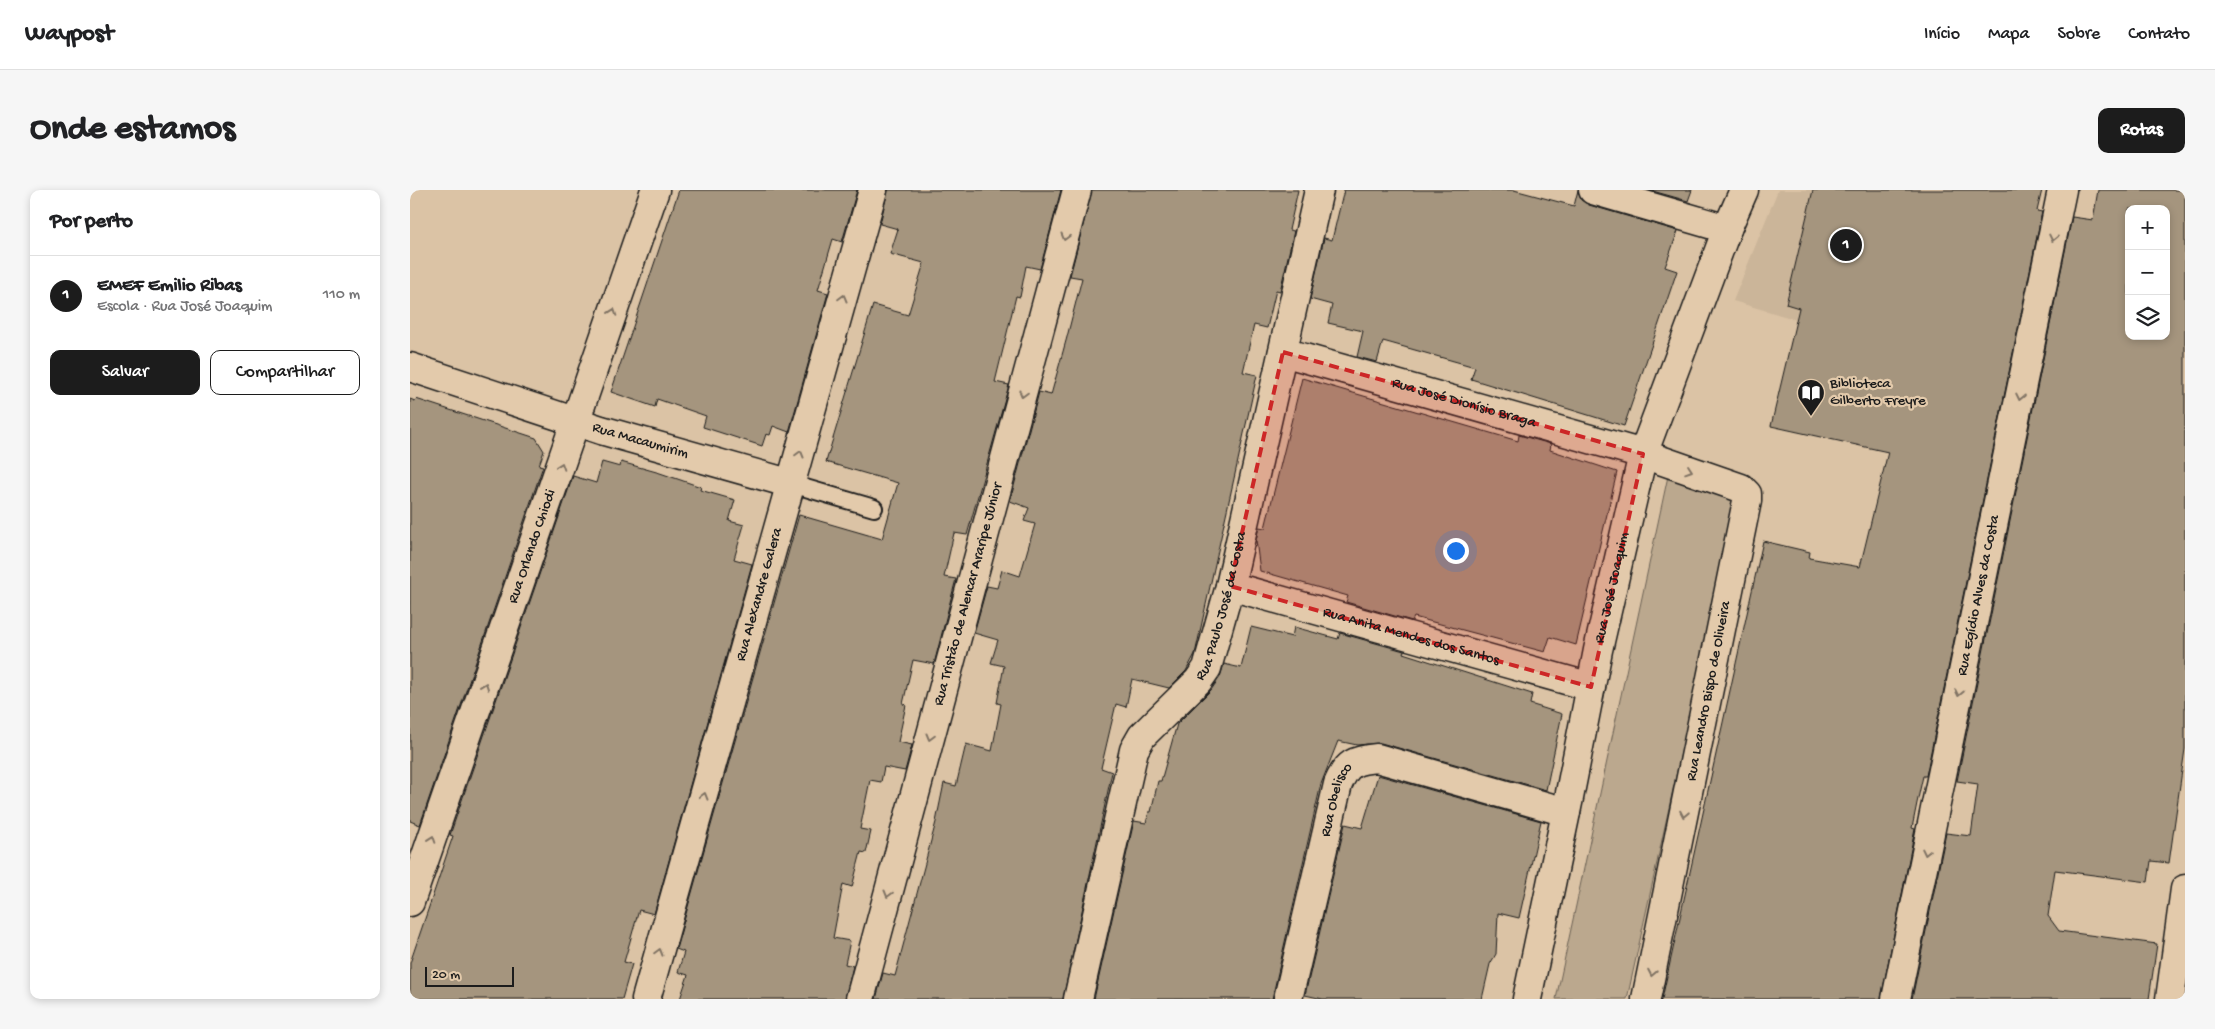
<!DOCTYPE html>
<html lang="pt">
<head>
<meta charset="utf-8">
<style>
	body { margin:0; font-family:"Gochi Hand",sans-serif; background:#f6f6f6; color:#202124 }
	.controls { position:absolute; right:15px; top:15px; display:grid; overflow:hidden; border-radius:10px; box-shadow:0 2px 8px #0003 }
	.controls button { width:45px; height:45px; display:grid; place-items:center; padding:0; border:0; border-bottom:1px solid #e0e0e0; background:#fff; color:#202124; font:25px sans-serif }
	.scale { position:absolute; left:15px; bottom:12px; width:89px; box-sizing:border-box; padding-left:5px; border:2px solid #1c1c1c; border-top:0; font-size:14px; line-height:18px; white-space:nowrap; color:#1c1c1c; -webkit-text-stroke:4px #e3caab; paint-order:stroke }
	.you { position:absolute; left:1045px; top:360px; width:18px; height:18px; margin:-12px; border:4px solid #fff; border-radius:50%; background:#1a73e8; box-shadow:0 0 0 8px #1a73e833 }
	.badge { display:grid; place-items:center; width:32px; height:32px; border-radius:50%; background:#1c1c1c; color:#fff; font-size:16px; font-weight:700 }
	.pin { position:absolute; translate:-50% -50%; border:2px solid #fff; box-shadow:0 1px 5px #0006 }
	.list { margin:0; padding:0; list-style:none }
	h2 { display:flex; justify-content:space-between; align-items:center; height:65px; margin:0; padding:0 20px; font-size:21px }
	h2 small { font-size:16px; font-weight:400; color:#757577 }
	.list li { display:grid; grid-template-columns:32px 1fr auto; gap:15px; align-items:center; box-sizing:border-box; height:80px; padding:0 20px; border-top:1px solid #e0e0e0 }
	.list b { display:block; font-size:19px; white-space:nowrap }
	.list p { margin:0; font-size:16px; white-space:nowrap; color:#757577 }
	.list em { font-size:16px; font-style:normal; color:#757577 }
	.actions { display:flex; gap:10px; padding:15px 20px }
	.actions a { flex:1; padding:11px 0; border:1px solid #1c1c1c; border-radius:10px; text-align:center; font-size:18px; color:#1c1c1c }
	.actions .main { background:#1c1c1c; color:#fff }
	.icon { flex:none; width:28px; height:28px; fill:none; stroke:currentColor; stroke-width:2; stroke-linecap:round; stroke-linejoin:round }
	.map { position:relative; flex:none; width:1775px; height:809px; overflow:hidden; border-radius:10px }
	header { display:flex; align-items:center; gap:30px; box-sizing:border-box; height:70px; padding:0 25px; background:#fff; border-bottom:1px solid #e0e0e0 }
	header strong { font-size:24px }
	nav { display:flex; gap:28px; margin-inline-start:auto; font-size:18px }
	.intro { display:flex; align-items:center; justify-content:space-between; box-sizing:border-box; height:120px; padding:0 30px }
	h1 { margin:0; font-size:35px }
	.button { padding:12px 22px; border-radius:10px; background:#1c1c1c; color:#fff; font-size:18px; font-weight:700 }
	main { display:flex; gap:30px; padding:0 30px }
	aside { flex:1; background:#fff; border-radius:10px; box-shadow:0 2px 8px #0003 }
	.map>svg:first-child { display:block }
	.built { fill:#cbb599 }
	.green { fill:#bba88e; stroke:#6c6255 }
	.building { fill:#a5957e; stroke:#1c1c1c; fill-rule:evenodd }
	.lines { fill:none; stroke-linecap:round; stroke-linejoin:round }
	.lane-casing { stroke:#1c1c1c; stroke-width:20 }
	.street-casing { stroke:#1c1c1c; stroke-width:31 }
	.secondary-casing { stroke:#1c1c1c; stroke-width:31 }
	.lane { stroke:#e3caab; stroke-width:16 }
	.street { stroke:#e3caab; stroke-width:28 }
	.secondary { stroke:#e3caab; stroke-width:28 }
	.oneway { stroke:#807364 }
	.marked { fill:#cd2727; fill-opacity:0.2; stroke:#cd2727; stroke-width:4; stroke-dasharray:10 6; stroke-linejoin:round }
	.labels { text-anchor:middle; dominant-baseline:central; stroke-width:4.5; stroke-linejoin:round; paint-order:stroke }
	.poi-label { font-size:15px; fill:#1c1c1c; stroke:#e3caab; text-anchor:start }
	.street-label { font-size:15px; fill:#1c1c1c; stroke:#e3caab }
</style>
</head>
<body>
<header>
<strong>Waypost</strong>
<nav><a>Início</a><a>Mapa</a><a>Sobre</a><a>Contato</a></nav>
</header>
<div class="intro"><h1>Onde estamos</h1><a class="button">Rotas</a></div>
<main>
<aside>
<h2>Por perto<small></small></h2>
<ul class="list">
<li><span class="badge">1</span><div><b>EMEF Emilio Ribas</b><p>Escola · Rua José Joaquim</p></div><em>110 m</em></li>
</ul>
<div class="actions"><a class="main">Salvar</a><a>Compartilhar</a></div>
</aside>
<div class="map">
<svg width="1775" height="809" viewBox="0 0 1775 809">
	<rect width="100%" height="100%" fill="#dbc3a5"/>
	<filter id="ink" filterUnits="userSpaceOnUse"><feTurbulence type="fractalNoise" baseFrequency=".02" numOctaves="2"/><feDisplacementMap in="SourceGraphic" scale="10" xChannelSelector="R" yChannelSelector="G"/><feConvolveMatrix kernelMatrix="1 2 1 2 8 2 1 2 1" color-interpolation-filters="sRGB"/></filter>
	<g filter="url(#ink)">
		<!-- built -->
		<path class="built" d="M 1368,0 L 1538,0 L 1500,163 L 1323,111 Z"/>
		<!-- green -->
		<path class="green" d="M 1258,286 L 1323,307 L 1325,317 L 1217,809 L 1146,809 Z"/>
		<!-- building -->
		<path class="building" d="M 269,0 L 447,0 L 432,52 L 423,49 L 408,100 L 418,103 L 379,242 L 363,236 L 360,245 L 356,244 L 352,256 L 293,237 L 296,226 L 247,209 L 245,217 L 201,202 Z
			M 478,0 L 651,0 L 630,79 L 616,76 L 610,107 L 606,106 L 585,192 L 599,195 L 557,345 L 544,343 L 534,387 L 546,389 L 524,474 L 503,470 L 493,514 L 496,515 L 488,552 L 502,555 L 495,581 L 474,577 L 471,592 L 460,590 L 450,639 L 461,641 L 456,663 L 451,662 L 442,697 L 433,694 L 423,748 L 440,751 L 435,774 L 443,776 L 435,809 L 270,809 L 278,785 L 268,782 L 274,762 L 266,759 L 389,325 L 472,349 L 488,293 L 416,272 L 463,115 L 498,125 L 514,73 L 480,64 L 488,39 L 470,34 Z
			M 682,0 L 888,0 L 879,40 L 884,41 L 870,101 L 866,100 L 857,138 L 844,135 L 833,182 L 847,185 L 785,464 L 776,481 L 759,498 L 722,489 L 716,517 L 706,514 L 691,578 L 702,582 L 653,809 L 466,809 L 473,783 L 485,786 L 526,632 L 534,593 L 546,596 L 556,554 L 582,561 L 591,514 L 587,513 L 594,476 L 581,473 L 588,450 L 564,443 L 577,396 L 587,398 L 592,380 L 610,386 L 625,334 L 614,331 L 619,318 L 600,311 L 629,202 L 641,205 L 657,147 L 672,88 L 660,86 Z
			M 934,0 L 1104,0 L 1164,16 L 1168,0 L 1171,10 L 1179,15 L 1268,41 L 1255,77 L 1267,81 L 1214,236 L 1061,189 L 1065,177 L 973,151 L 967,172 L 947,167 L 953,141 L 918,133 L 922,115 L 900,109 L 914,48 L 922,50 Z
			M 1239,0 L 1282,0 L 1278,11 Z
			M 1403,0 L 1632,0 L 1627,21 L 1632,22 L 1516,586 L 1513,586 L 1507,613 L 1502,638 L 1505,639 L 1471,809 L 1252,809 L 1353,351 L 1400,362 L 1399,368 L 1450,377 L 1478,262 L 1361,236 L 1389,118 L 1376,114 Z
			M 1688,0 L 1775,0 L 1775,559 L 1759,673 L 1741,671 L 1738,692 L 1645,680 L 1638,726 L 1649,741 L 1747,754 L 1739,809 L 1502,809 L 1536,643 L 1561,646 L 1568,594 L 1547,591 L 1662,27 L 1683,30 ZM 1719,19 L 1756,19 L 1756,146 L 1719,146 Z
			M 892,188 L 1108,251 L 1109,245 L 1141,254 L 1140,260 L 1207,282 L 1166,455 L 1140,447 L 1135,462 L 1004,427 L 1002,431 L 936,412 L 938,406 L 850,381 L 846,350 L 849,337 L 855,338 Z
			M 0,209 L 5,211 L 6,209 L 126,248 L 134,261 L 129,275 L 133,276 L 10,635 L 0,631 Z
			M 192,272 L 210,277 L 211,272 L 250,283 L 291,297 L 290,300 L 325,310 L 319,331 L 334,335 L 324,369 L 342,374 L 244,724 L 229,720 L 214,772 L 222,774 L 212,809 L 0,809 L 0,773 L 43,646 L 40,645 L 163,286 L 186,293 Z
			M 841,437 L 882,447 L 884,437 L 928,449 L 930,443 L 994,461 L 993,463 L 1122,504 L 1120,514 L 1152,524 L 1136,600 L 971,553 L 947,555 L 928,551 L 911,594 L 862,809 L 684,809 L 724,631 L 736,633 L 739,622 L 741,622 L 748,591 L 751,591 L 767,534 L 801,500 L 810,487 L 814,474 L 831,478 Z
			M 968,585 L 1131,631 L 1109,728 L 1088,723 L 1086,764 L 1080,774 L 1072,809 L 913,809 L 895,805 L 935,634 L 952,638 Z"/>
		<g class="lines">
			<defs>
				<path id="lane" d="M 382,294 L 464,318"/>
				<g id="street">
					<path d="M 1183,0 L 1317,39"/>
					<path id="s1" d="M 873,162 L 1233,264 L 1331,298 L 1337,304 L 1337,311 L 1236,809"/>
					<path id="s2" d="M 0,177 L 191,240 L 382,294"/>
					<path id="s3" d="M 820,396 L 1181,497"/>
					<path id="s4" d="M 0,712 L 245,0"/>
					<path id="s5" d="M 236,809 L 463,0"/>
					<path id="s6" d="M 668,809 L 724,560 L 732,546 L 788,491 L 797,478 L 820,396 L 909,0"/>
					<path id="s7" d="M 878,809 L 928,594 C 937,573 944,570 967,568 L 1156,622"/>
					<path id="s8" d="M 1486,809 L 1652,0"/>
					<path d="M 1760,809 L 1775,699"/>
				</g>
				<g id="secondary">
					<path id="s9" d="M 450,809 L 667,0"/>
					<path id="s10" d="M 1117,809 L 1159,608 L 1188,460 L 1233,264 L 1317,39 L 1334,0"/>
				</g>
			</defs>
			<!-- lane casing -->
			<use href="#lane" class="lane-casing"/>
			<!-- street casing -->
			<use href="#street" class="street-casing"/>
			<!-- secondary casing -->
			<use href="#secondary" class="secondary-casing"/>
			<!-- lane -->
			<use href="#lane" class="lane"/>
			<!-- street -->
			<use href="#street" class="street"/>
			<!-- secondary -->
			<use href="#secondary" class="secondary"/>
		</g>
		<!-- one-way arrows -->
		<defs><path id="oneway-chevron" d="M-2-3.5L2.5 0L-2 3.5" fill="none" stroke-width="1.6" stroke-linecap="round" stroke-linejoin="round" transform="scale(1.25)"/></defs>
		<g class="oneway">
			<use href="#oneway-chevron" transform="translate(655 47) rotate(105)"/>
			<use href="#oneway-chevron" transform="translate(1643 48) rotate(102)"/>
			<use href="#oneway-chevron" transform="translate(433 108) rotate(-75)"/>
			<use href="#oneway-chevron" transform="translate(203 122) rotate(-71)"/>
			<use href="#oneway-chevron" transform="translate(613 204) rotate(105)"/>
			<use href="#oneway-chevron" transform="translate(1610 207) rotate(102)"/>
			<use href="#oneway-chevron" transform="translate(390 264) rotate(-75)"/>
			<use href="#oneway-chevron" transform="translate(151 276) rotate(-71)"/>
			<use href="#oneway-chevron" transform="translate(1279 280) rotate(19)"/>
			<use href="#oneway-chevron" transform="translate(75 496) rotate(-71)"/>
			<use href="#oneway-chevron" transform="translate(1549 503) rotate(102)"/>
			<use href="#oneway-chevron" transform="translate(520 547) rotate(105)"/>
			<use href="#oneway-chevron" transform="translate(294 606) rotate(-74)"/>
			<use href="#oneway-chevron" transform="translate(1274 624) rotate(101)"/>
			<use href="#oneway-chevron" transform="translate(22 649) rotate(-71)"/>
			<use href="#oneway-chevron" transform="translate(1516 662) rotate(102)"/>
			<use href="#oneway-chevron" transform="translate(478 704) rotate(105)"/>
			<use href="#oneway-chevron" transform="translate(249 762) rotate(-74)"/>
			<use href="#oneway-chevron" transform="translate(1242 783) rotate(101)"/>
		</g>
	</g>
	<!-- marked area -->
	<path class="marked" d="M 873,162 L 1233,264 L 1181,497 L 820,396 Z"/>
	<!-- icons -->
	<defs>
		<symbol id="library-pin" viewBox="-11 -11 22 30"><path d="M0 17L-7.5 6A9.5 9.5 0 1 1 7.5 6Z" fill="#1c1c1c" stroke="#e3caab"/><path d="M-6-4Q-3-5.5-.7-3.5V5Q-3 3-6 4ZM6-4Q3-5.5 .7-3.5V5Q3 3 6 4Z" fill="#fff"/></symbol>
	</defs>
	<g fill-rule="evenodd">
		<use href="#library-pin" x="1385" y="187" width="32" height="43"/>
	</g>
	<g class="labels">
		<!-- poi labels -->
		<g class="poi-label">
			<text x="1420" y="194">Biblioteca<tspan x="1420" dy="17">Gilberto Freyre</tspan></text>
		</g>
		<!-- street labels -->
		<g class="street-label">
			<text stroke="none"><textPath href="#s1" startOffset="188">Rua José Dionísio Braga</textPath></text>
			<text stroke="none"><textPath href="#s2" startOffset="242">Rua Macaumirim</textPath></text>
			<text stroke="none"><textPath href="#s4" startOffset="376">Rua Orlando Chiodi</textPath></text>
			<text stroke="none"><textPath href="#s10" startOffset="420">Rua José Joaquim</textPath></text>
			<text stroke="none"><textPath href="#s9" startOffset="419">Rua Tristão de Alencar Araripe Júnior</textPath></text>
			<text stroke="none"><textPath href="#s5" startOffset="420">Rua Alexandre Galera</textPath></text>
			<text stroke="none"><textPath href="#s8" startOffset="412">Rua Egídio Alves da Costa</textPath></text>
			<text stroke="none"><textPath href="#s6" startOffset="429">Rua Paulo José da Costa</textPath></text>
			<text stroke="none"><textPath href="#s3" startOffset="188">Rua Anita Mendes dos Santos</textPath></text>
			<text transform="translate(1299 501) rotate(-79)">Rua Leandro Bispo de Oliveira</text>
			<text stroke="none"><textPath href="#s7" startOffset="205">Rua Obelisco</textPath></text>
		</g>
	</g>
</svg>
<div class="controls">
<button>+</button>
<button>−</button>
<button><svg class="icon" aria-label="layers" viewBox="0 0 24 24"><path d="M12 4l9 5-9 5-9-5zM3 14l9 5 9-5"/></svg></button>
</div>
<div class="scale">20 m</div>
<div class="you"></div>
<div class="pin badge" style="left:1436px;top:55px">1</div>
</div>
</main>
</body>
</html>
